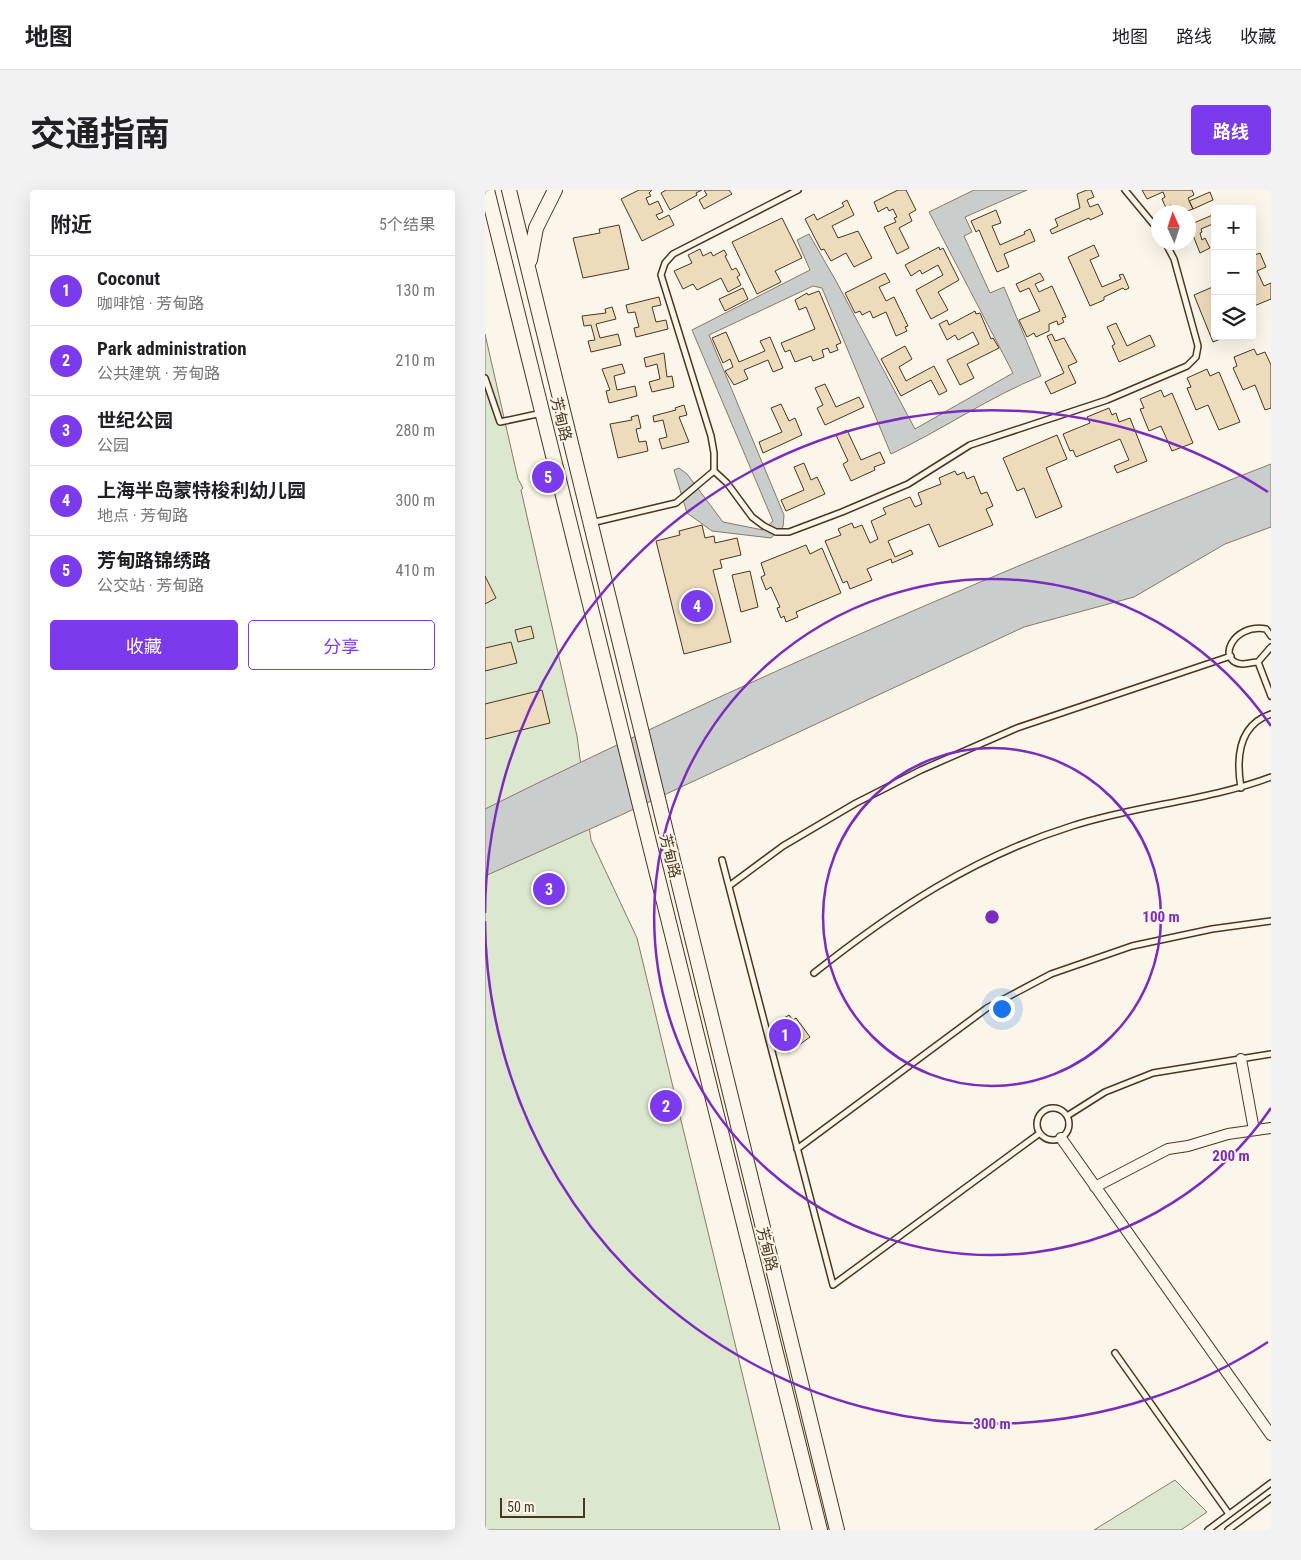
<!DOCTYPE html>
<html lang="zh">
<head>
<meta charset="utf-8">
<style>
	body { margin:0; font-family:"Roboto Condensed","Noto Sans SC",sans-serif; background:#f2f2f2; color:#202124 }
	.controls { position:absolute; right:15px; top:15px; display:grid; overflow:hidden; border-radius:5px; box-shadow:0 5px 20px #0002 }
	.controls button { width:45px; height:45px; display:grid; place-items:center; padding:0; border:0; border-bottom:1px solid #e0e0e0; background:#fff; color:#202124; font:25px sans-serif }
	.compass { position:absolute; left:666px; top:15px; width:45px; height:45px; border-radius:50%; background:#fff; box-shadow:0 5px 20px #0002; rotate:357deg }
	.scale { position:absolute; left:15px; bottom:12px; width:85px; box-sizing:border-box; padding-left:5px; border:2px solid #4a3520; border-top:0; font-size:14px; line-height:18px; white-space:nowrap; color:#4a3520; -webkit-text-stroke:4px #fbf6e9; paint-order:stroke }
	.you { position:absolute; left:516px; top:818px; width:18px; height:18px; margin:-12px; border:4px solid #fff; border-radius:50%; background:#1a73e8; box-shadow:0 0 0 8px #1a73e833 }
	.badge { display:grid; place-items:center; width:32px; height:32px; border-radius:50%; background:#7c3aed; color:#fff; font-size:16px; font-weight:700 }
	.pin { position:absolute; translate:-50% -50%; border:2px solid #fff; box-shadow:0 1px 5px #0006 }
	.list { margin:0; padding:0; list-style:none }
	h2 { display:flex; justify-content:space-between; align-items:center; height:65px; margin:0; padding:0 20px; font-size:21px }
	h2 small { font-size:16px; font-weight:400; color:#757577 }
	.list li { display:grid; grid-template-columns:32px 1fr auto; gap:15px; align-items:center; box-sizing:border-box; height:70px; padding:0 20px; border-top:1px solid #e0e0e0 }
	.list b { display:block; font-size:19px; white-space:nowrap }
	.list p { margin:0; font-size:16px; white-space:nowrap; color:#757577 }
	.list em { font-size:16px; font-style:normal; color:#757577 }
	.actions { display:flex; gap:10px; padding:15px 20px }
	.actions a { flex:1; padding:11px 0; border:1px solid #7c3aed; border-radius:5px; text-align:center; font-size:18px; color:#7c3aed }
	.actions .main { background:#7c3aed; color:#fff }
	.icon { flex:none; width:28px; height:28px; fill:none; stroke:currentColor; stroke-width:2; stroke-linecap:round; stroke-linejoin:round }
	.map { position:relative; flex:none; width:786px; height:1340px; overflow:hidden; border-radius:5px }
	header { display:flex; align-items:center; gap:30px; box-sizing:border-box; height:70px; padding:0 25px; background:#fff; border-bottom:1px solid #e0e0e0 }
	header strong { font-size:24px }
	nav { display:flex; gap:28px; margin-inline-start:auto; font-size:18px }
	.intro { display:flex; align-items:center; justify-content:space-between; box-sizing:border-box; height:120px; padding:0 30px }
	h1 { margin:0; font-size:35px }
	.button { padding:12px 22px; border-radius:5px; background:#7c3aed; color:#fff; font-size:18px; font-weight:700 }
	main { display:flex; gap:30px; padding:0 30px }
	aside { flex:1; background:#fff; border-radius:5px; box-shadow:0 5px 20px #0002 }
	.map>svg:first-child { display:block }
	.green { fill:#dce7d0; stroke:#887966 }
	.water { fill:#c9cecd; stroke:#887966 }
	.building { fill:#ecdcbc; stroke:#4a3520 }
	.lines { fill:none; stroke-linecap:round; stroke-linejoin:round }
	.lane-casing { stroke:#4a3520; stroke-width:8 }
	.street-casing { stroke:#4a3520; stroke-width:12 }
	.secondary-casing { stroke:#4a3520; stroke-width:16 }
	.lane { stroke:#fbf6e9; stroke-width:5 }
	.street { stroke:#fbf6e9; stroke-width:10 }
	.secondary { stroke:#fbf6e9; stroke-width:14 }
	.ring { fill:none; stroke:#7b2cbf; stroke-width:2.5 }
	.labels { text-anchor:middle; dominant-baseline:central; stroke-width:4; stroke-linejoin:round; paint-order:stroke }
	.street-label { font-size:15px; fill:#4a3520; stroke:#fbf6e9 }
	.centre { fill:#7b2cbf; stroke:#fbf6e9; stroke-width:2.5 }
	.ring-label { font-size:15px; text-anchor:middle; font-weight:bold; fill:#7b2cbf; stroke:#fbf6e9; stroke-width:4; stroke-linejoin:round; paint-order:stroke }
</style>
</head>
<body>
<header>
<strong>地图</strong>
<nav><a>地图</a><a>路线</a><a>收藏</a></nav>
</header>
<div class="intro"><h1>交通指南</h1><a class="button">路线</a></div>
<main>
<aside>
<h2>附近<small>5个结果</small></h2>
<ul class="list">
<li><span class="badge">1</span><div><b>Coconut</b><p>咖啡馆 · 芳甸路</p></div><em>130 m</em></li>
<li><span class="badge">2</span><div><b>Park administration</b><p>公共建筑 · 芳甸路</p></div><em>210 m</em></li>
<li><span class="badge">3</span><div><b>世纪公园</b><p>公园</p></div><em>280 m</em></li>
<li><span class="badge">4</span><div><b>上海半岛蒙特梭利幼儿园</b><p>地点 · 芳甸路</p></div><em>300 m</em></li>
<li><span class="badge">5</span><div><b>芳甸路锦绣路</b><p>公交站 · 芳甸路</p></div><em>410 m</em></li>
</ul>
<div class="actions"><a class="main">收藏</a><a>分享</a></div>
</aside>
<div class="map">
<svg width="786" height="1340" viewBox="0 0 786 1340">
	<rect width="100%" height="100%" fill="#fbf6e9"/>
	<!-- green -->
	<path class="green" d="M 0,144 L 33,289 L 38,298 L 36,300 L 92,546 L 106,650 L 152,748 L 295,1340 L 0,1340 Z
		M 690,1290 L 722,1322 L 696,1340 L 609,1340 Z"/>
	<!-- water -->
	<path class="water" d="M 489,0 L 542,0 L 480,27 L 487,42 L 479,46 L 505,103 L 519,97 L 556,186 C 504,207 457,240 406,264 L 337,98 L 328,96 L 224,145 L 299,325 L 298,337 L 286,348 L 227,341 L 202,323 L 189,280 L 194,278 L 202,284 L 238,332 L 278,340 L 288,331 L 207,140 L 325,80 L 312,50 L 324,44 L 351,91 L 430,239 L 528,183 L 444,22 Z
		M 786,274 L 786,337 L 740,354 L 649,407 L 539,437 L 134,626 L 0,686 L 0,619 C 256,492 519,378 786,274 Z"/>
	<!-- building -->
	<path class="building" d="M 154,0 L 167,0 L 164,3 L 166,6 L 161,8 L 164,15 L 173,11 L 178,22 L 171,25 L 174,30 L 184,25 L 189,35 L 157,51 L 136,9 Z
		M 181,0 L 217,0 L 211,3 L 212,5 L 185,20 L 176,3 Z
		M 219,0 L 244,0 L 247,4 L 219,19 L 214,10 L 222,5 Z
		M 413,0 L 421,0 L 431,20 L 424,24 L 427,31 L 414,38 L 424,58 L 412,64 L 399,37 L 411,32 L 409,28 L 412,27 L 408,19 L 404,21 L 402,17 L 393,22 L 389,12 Z
		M 602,0 L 606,0 L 609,7 L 602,10 L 605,17 L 613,14 L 618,24 L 605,30 L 604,28 L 567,44 L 565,40 L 573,36 L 570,29 L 595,18 L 592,4 Z
		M 657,0 L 707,0 L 709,5 L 703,8 L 708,19 L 699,22 L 690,22 L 686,15 L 681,18 L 677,9 L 680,7 L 678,2 L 662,9 Z
		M 725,2 L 728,10 L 708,19 L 704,11 Z
		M 362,10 L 369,25 L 347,36 L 353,48 L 373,41 L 387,68 L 369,77 L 361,63 L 346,71 L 339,59 L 336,60 L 320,29 L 329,24 L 332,30 L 359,16 L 357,13 Z
		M 511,20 L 516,33 L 507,36 L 515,55 L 540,44 L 539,42 L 545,39 L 550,51 L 519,64 L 524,77 L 512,82 L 494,40 L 491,42 L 486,31 Z
		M 730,24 L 730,33 L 716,39 L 717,42 L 715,43 L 717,50 L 720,48 L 725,58 L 715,63 L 704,35 Z
		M 297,28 L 317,68 L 290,81 L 296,92 L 272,104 L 247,52 Z
		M 134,35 L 144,79 L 98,88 L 88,48 L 115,43 L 114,39 Z
		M 609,55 L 614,66 L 605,70 L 617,97 L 636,89 L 634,85 L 638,84 L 644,98 L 640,100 L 638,98 L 619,107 L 619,110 L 605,116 L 583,67 Z
		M 454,57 L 455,60 L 458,58 L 474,90 L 453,102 L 463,120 L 446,129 L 431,100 L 458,85 L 453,75 L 437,84 L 435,80 L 426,86 L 420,75 Z
		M 215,59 L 218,66 L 226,62 L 228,66 L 239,60 L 242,65 L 240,66 L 247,80 L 251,78 L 255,85 L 252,87 L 256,95 L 243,102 L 236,88 L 212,100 L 208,94 L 198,99 L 189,81 L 207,73 L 203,65 Z
		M 775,63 L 781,77 L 772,81 L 779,96 L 786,93 L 786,109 L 769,116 L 767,66 Z
		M 400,83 L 405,92 L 394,97 L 401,111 L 409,107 L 423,136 L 420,137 L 422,141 L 411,146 L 401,122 L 388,128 L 385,121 L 377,125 L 375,121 L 370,123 L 360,103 Z
		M 555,83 L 559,90 L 550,94 L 554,102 L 567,96 L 581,127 L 577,128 L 579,132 L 573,135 L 572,131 L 564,134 L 564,141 L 551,147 L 549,143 L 542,147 L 534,130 L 555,121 L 544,98 L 535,102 L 531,94 Z
		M 730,96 L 730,146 L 743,146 L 728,152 L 709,105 Z
		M 258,98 L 263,109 L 240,121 L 234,109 Z
		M 334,101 L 356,153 L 351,155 L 353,160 L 345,163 L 343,158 L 337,160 L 339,167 L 328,171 L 326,166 L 310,172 L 305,160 L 300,162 L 296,153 L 330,139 L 321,117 L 314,120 L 310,110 L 322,103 L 323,105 Z
		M 174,107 L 176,115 L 167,117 L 171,132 L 181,130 L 183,139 L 151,147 L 149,138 L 154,137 L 150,122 L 143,123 L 141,115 Z
		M 127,117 L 131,129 L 111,134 L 115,148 L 133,144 L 136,155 L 106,162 L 103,151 L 110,150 L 106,135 L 99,136 L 97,126 L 121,123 L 120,119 Z
		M 490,121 L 491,124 L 495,123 L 506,149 L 508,148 L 514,158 L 482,174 L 489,188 L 475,195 L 462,170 L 494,154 L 488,142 L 473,150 L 470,145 L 462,150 L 454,134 L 462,130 L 464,135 Z
		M 631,133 L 642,156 L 665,145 L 670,156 L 634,172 L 627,156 L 630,154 L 622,137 Z
		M 241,142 L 254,172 L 280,161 L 275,151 L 285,147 L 298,178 L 288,182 L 283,170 L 259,180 L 263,189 L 249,195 L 240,181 L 248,177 L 245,169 L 238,173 L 227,148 Z
		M 567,144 L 570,151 L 579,148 L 592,172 L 583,176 L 591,193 L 566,204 L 560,192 L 579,183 L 562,146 Z
		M 420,156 L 427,169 L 414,177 L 421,191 L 449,176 L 462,201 L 454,205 L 446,190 L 416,206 L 396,169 Z
		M 769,159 L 772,165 L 780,162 L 786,175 L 786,218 L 780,220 L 770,195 L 758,200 L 748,178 L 752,176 L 749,167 Z
		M 179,163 L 182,187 L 187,186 L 189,197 L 167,202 L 164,192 L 175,189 L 172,174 L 161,177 L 159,168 Z
		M 137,174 L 140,183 L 129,186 L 132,200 L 150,196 L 152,206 L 124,213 L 121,201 L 125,200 L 117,179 Z
		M 722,179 L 725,186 L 734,182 L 755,232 L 734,240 L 723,215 L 711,220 L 702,198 L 706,197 L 702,188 Z
		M 340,194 L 351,217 L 374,207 L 379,217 L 340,235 L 332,218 L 338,215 L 330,198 Z
		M 676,200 L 679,207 L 687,203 L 708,253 L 687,261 L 676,236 L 664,241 L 655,219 L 659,218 L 655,209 Z
		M 296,214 L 304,231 L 310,228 L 317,245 L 278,263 L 274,252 L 297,242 L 286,218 Z
		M 199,215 L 202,225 L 194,227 L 204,252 L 177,259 L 174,249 L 182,247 L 178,230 L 169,232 L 168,226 L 191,220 L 190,218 Z
		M 624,218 L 627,225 L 631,223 L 634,232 L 645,228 L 662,271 L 632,283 L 629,276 L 644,270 L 635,249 L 591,267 L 588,260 L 585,261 L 578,244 L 605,233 L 602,227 Z
		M 153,225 L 156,238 L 151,239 L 154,252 L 161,251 L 163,261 L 133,268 L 125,234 L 147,230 L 146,227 Z
		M 362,240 L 376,270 L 395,262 L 400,273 L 389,277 L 390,280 L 366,291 L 358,274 L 363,271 L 351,245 Z
		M 572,245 L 582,269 L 561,278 L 577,317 L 551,328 L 539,298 L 532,301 L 518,268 Z
		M 319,273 L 326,290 L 332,287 L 340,304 L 301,321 L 296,310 L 319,300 L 309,277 Z
		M 470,281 L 472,285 L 479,282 L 482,289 L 489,286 L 496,304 L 502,302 L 508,316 L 501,319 L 508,335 L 454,357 L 444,334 L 403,351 L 410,367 L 426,360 L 428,364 L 407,373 L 406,369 L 382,379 L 387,390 L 365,399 L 362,391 L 358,393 L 340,351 L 356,345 L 353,339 L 367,333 L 369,338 L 377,335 L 385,353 L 393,349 L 386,331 L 401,324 L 398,318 L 425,307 L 430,317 L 437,314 L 433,303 L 456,294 L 454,288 Z
		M 217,335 L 220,348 L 229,346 L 230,353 L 252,348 L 256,365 L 235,370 L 237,378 L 228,380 L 246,452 L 199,464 L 171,351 L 195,345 L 194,341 Z
		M 321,355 L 325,364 L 337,358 L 356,403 L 311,422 L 313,427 L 301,432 L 299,426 L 296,428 L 292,418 L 295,417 L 286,397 L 281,400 L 276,387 L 280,385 L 276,373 Z
		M 265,381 L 273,417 L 256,422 L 247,385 Z
		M 0,386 L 11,408 L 0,414 Z
		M 46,436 L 49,448 L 33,452 L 30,440 Z
		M 26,452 L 32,473 L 0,481 L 0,458 Z
		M 57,500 L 65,533 L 0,549 L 0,514 Z
		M 304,825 L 308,830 L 311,828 L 325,847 L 303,863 L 290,846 L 297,841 L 291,833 Z"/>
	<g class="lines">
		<defs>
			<path id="lane" d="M 313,0 L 188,64 L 180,73 L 176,85 L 226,246 L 229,263 L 229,281 L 242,293 L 267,327 L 279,336 L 291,342 L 304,342 L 357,322 L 423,294 L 485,255 L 622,210 L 702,176 L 711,167 L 713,156 L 689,69 L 680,52
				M 640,0 L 674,41
				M 0,188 L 15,232 L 57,223
				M 106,333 L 191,313 L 229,281
				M 786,446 L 781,439 C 747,433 731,472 757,474 C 762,474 768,472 773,472 L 786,457
				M 773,472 L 786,506
				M 756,598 C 751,568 753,535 786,524
				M 237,670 L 348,1095 L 555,943
				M 244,696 L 298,656 L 371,613 L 436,580 L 532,538 L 746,466
				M 329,783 C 410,719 488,667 587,636 C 652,615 722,611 786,587
				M552 934a16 16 0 1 1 32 0a16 16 0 1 1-32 0Z
				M 582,926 L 620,902 L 668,883 L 786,864
				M 312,959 L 502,818 L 566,784 L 647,756 L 727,739 L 786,731
				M 630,1163 L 744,1324
				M 723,1340 L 786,1293
				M 743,1340 L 786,1308"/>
			<path id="street" d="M 756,869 L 769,940
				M 576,948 L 786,1245
				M 610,997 L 683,959 L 703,956 L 743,944 L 786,938"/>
			<path id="secondary" d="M 2,0 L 335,1340
				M 24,0 L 352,1340
				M 45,70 L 51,38 L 70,0"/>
		</defs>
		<!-- lane casing -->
		<use href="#lane" class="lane-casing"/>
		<!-- street casing -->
		<use href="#street" class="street-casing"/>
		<!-- secondary casing -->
		<use href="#secondary" class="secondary-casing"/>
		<!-- lane -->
		<use href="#lane" class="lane"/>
		<!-- street -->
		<use href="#street" class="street"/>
		<!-- secondary -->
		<use href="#secondary" class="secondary"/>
	</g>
	<!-- distance rings -->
	<g class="ring">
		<circle cx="507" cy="727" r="169"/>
		<path d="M786 918A338 338 0 1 1 786 536"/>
		<path d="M783 1152A507 507 0 0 1 0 731M0 723A507 507 0 0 1 783 302"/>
	</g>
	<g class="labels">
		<!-- street labels -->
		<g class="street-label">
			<text transform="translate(76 229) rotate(76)">芳甸路</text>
			<text transform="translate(185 666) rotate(76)">芳甸路</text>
			<text transform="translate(282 1059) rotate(76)">芳甸路</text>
		</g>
	</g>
	<circle cx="507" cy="727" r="8" class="centre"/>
	<g class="ring-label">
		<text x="676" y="732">100 m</text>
		<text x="746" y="971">200 m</text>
		<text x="507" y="1239">300 m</text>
	</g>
</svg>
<div class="controls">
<button>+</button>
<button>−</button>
<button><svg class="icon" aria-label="layers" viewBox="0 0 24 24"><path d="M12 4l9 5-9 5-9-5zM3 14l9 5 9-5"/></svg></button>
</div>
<svg class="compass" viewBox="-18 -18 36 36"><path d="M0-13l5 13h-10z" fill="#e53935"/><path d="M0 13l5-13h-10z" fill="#757577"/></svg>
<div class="scale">50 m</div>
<div class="you"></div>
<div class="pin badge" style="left:300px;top:845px">1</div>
<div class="pin badge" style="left:181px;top:916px">2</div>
<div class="pin badge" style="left:64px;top:699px">3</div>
<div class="pin badge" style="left:212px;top:416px">4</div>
<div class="pin badge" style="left:63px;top:287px">5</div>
</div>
</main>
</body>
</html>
